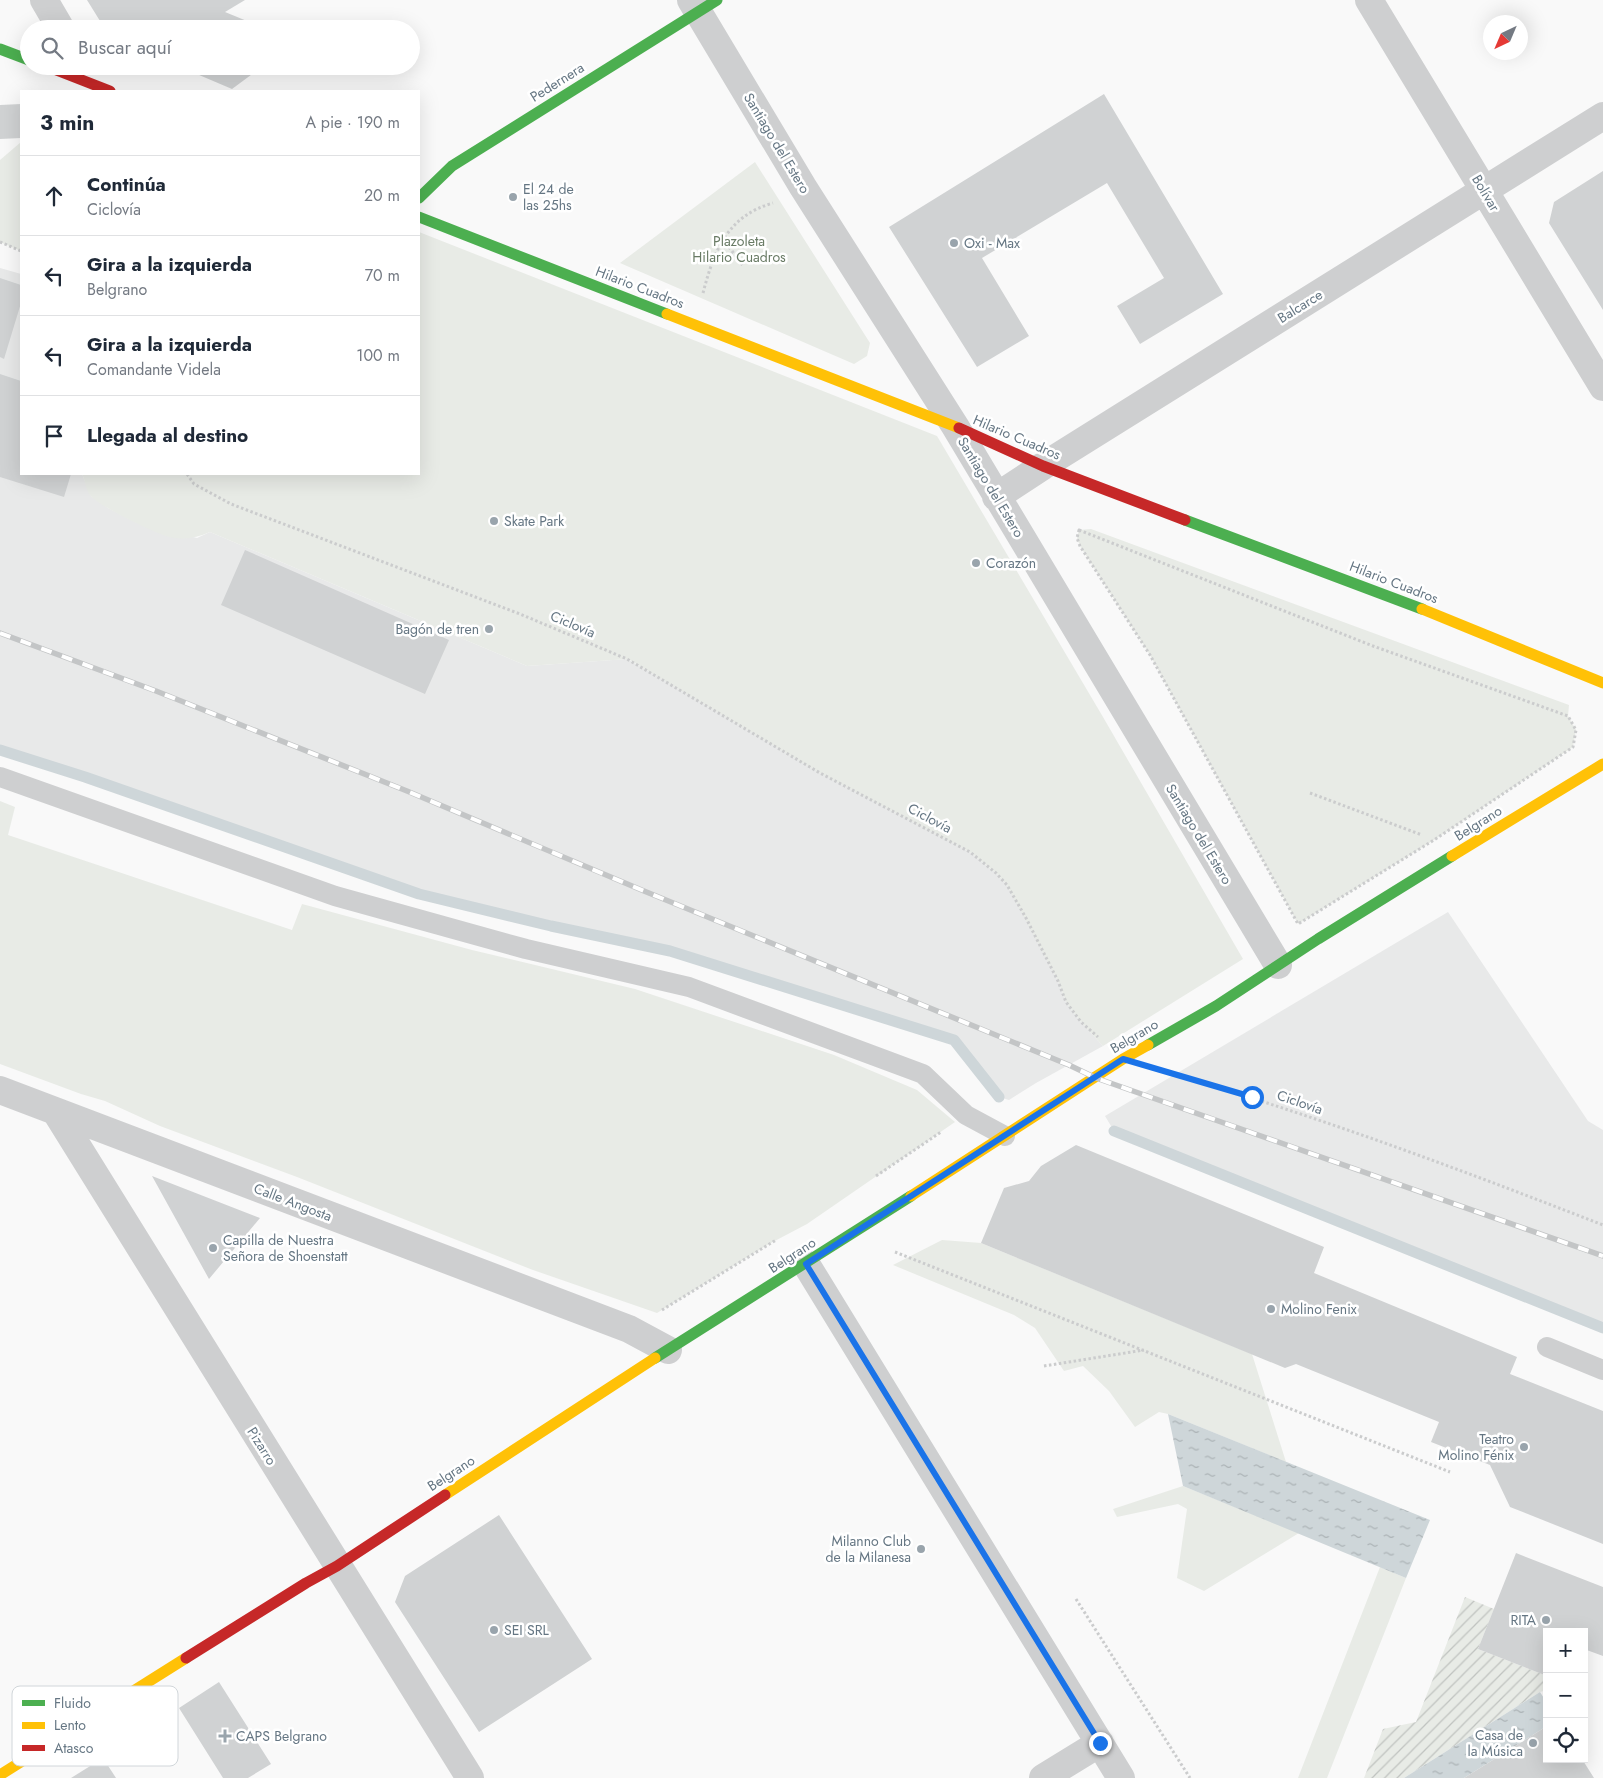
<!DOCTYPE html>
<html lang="es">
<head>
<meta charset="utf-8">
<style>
	body { margin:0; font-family:Jost,sans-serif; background:#f6f6f7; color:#1f2937 }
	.controls { position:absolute; right:15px; bottom:15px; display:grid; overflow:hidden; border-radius:0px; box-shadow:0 5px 20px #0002 }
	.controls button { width:45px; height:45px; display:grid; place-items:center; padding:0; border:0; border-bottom:1px solid #e0e1e3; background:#fff; color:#1f2937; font:25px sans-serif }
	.compass { position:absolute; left:1483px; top:15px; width:45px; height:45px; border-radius:50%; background:#fff; box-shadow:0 5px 20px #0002; rotate:224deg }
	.stop { position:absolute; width:15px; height:15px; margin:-11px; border:4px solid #1a73e8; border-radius:50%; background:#fff }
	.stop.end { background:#1a73e8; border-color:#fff; box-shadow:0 1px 5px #0008 }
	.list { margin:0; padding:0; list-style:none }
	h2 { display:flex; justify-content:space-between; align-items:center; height:65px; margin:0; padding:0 20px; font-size:21px }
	h2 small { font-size:16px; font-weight:400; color:#747a83 }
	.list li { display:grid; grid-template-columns:32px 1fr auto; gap:15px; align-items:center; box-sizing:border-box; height:80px; padding:0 20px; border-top:1px solid #e0e1e3 }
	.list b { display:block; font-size:19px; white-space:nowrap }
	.list p { margin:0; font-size:16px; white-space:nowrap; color:#747a83 }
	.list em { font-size:16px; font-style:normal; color:#747a83 }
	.icon { flex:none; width:28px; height:28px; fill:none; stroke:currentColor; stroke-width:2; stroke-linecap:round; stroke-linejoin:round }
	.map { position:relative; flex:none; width:1603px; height:1778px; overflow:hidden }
	.search { position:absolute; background:#fff; box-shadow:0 5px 20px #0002; left:20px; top:20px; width:400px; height:55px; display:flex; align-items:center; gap:12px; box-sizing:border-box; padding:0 18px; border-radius:28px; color:#747a83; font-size:19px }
	.panel { position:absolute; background:#fff; box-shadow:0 5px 20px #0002; left:20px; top:90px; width:400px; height:385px; border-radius:0px }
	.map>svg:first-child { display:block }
	.built { fill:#e8e9e9 }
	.green { fill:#e8ebe6 }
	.garden { fill:url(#garden-furrows) }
	.water { fill:url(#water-ripples) }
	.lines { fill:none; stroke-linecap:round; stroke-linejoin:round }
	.stream { stroke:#ced6d9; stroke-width:11 }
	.building { fill:#d0d2d3 }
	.path { stroke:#cbcccd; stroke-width:3; stroke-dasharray:2.5 2.5; stroke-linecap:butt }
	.lane { stroke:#cecfd0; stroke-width:20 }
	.street { stroke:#cecfd0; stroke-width:28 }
	.fast { stroke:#4caf50; stroke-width:11 }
	.slow { stroke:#ffc107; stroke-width:11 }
	.jam { stroke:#c62828; stroke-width:11 }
	.rail-casing { stroke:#c3c5c6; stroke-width:5.5 }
	.rail { stroke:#fff; stroke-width:4; stroke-dasharray:11; stroke-linecap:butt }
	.route { stroke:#1a73e8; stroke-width:6 }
	.poi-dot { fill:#99a4ac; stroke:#fff; stroke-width:2 }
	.labels { text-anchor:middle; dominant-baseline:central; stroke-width:5; stroke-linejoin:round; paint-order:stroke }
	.street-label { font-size:14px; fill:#657683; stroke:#fff }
	.poi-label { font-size:14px; fill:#657683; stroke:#fff; text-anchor:start }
	.park-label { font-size:14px; fill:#687a64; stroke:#fff }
	.key { fill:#fff; stroke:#d1d6da; stroke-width:1 }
	.key-label { font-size:14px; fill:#657683 }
</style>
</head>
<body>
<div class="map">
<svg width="1603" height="1778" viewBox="0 0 1603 1778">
	<defs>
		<pattern id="garden-furrows" width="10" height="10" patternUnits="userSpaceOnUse" patternTransform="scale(1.25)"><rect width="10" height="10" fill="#e8ebe6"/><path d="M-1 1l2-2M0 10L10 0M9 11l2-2" fill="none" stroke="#c0c3c0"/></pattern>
		<pattern id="water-ripples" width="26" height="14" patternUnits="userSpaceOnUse" patternTransform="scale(1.25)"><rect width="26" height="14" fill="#ced6d9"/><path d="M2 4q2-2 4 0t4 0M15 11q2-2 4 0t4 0" fill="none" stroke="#abb2b5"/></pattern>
	</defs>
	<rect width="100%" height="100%" fill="#f9f9f9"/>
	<!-- built -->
	<path class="built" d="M 0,268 L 21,274 L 21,474 L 82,474 L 91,496 L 108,508 L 135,522 L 197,538 L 210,532 L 527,666 L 627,659 L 970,852 L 996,873 L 1007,885 L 1026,918 L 1058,981 L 1066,1002 L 1081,1022 L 1103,1046 L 1036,1083 L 1009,1100 L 999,1097 L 954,1040 L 670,951 L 419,894 L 85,777 L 0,750 Z
		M 1448,912 L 1588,1121 L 1603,1130 L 1603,1328 L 1114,1131 L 1105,1116 Z"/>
	<!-- green -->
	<path class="green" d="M 21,142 L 21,251 L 0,242 L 0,160 Z
		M 755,162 L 870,343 L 867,356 L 854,364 L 620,263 Z
		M 419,232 L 937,436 L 1103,717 L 1243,959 L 1103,1046 L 1081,1022 L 1066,1002 L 1058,981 L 1007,885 L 996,873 L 970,852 L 820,773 L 628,659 L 527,666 L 210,532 C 197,538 183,540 169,537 C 155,533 98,506 90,495 C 86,490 85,480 82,474 L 419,474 Z
		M 1091,529 L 1569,705 L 1568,716 L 1576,730 L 1573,747 L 1434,840 L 1298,924 L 1150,655 L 1080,546 L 1077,538 L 1079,530 Z
		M 0,801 L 15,807 L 8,835 L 292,930 L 302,904 L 472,950 L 635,989 L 834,1055 L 917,1090 L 955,1122 L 807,1224 L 769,1244 L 657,1313 L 533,1270 L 297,1177 L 160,1126 L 105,1101 L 81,1094 L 0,1064 Z
		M 942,1240 L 981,1243 L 1252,1354 L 1286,1462 L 1168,1414 L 1159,1412 L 1135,1427 L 1109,1391 L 1083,1366 L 1064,1371 L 1035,1328 L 1014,1315 L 893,1265 Z
		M 1183,1486 L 1299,1533 L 1204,1591 L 1177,1578 L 1187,1509 L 1178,1504 L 1117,1517 L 1113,1509 Z
		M 1380,1567 L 1406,1578 L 1327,1778 L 1298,1778 Z"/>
	<!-- garden -->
	<path class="garden" d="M 1465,1597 L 1494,1609 L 1478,1649 L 1547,1676 L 1547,1690 L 1540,1692 L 1404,1778 L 1364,1778 L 1383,1729 L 1416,1722 Z"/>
	<!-- water -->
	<path class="water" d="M 1168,1414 L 1430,1520 L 1406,1578 L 1183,1486 Z
		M 1540,1692 L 1547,1703 L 1547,1726 L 1464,1778 L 1404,1778 Z"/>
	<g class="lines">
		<!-- stream -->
		<path class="stream" d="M 0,750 L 85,777 L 419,894 L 551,926 L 670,951 L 954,1040 L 999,1097
			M 1114,1131 L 1603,1328"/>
	</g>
	<!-- building -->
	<path class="building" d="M 87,0 L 245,0 L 225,12 L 266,29 L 105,29 Z
		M 178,66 L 263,66 L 232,89 Z
		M 1104,94 L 1223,294 L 1140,344 L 1117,306 L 1164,278 L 1107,183 L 982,258 L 1029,336 L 977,367 L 889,227 Z
		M 21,104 L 21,138 L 0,139 L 0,105 Z
		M 1603,171 L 1603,310 L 1549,223 L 1554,202 Z
		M 0,278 L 21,285 L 21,303 L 4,359 L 0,357 Z
		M 0,374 L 21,381 L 21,474 L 71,474 L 64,497 L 0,477 Z
		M 245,550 L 449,640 L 425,694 L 221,605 Z
		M 1076,1145 L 1324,1247 L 1314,1273 L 1517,1357 L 1510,1374 L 1603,1411 L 1603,1544 L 1510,1507 L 1490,1465 L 1431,1442 L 1439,1422 L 1296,1364 L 1285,1368 L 981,1243 L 1004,1188 L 1029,1181 L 1041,1166 Z
		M 152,1176 L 260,1218 L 209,1279 Z
		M 499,1515 L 592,1659 L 479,1732 L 395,1602 L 405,1576 Z
		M 1516,1553 L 1603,1587 L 1603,1656 L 1584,1649 L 1584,1632 L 1547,1632 L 1547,1676 L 1478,1649 Z
		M 219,1682 L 271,1764 L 248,1778 L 223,1778 L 179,1708 Z
		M 1547,1726 L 1547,1759 L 1582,1759 L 1594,1778 L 1464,1778 Z
		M 103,1758 L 116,1778 L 71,1778 Z"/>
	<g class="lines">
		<!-- path -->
		<path class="path" d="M 723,239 L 744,267
			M 0,242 L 21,251
			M 703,293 C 714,251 727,216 773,203
			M 187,474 L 194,484 L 231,504 L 520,614 L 627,659 L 820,773 L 970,852 L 996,873 L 1007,885 L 1026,918 L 1058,981 L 1066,1002 L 1081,1022 L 1098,1037
			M 1079,530 L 1373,646 L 1568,716 L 1576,730 L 1573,747 L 1434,840 L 1298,924 L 1150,655 L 1080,546 L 1077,538 Z
			M 1310,793 L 1422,835
			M 1166,1072 C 1315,1115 1459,1169 1603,1225
			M 876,1176 L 941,1132
			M 895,1252 L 1450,1472
			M 662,1310 L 776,1240
			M 1044,1366 L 1144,1350
			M 1076,1599 L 1190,1778"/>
		<!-- lane -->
		<path class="lane" d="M 0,777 L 335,896 L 526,949 L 689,987 L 923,1074 L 966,1115 L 1005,1136
			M 1547,1347 L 1603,1370"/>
		<!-- street -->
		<path class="street" d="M 44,0 L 61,29
			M 691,0 L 803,187 L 955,426 L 1278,965
			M 1369,0 L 1603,387
			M 996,497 L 1043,466 L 1603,116
			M 0,1090 L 629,1329 L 668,1350
			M 56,1112 L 470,1778
			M 806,1264 L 1121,1778
			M 1043,1778 L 1100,1743"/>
		<!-- fast -->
		<path class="fast" d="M 0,49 L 29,60
			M 419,198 L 452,166 L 717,0
			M 419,217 L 667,314
			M 1185,520 L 1422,609
			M 1148,1045 L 1216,1006 L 1318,939 L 1452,856
			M 655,1358 L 911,1196"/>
		<!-- slow -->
		<path class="slow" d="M 667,314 L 959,428
			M 1422,609 L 1603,683
			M 1452,856 L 1603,764
			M 911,1196 L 1123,1059 L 1148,1045
			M 445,1495 L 655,1358
			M 0,1775 L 186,1658"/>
		<!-- jam -->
		<path class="jam" d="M 46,66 L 110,91
			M 959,428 L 1043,466 L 1185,520
			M 186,1658 L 306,1583 L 337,1566 L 445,1495"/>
		<defs>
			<path id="rail" d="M 0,633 L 156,691 L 407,791 L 644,891 L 1069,1065 L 1096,1078 L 1603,1256"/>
		</defs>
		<!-- rail casing -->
		<use href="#rail" class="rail-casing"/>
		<!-- rail -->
		<use href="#rail" class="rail"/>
	</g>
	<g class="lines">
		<!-- route -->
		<path class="route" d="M 1100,1743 L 806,1264 L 1123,1059 L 1252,1097"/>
	</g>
	<!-- markers -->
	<g class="poi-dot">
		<circle cx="513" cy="197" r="5"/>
		<circle cx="954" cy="243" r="5"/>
		<circle cx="494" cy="521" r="5"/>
		<circle cx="976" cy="563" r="5"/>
		<circle cx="489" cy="629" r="5"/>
		<circle cx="213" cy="1248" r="5"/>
		<circle cx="1271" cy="1309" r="5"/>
		<circle cx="1524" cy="1447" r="5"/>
		<circle cx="921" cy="1549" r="5"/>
		<circle cx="1546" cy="1620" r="5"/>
		<circle cx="494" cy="1630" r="5"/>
		<path d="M222.5 1728.5h5v5h5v5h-5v5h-5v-5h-5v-5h5z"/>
		<circle cx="1533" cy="1743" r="5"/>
	</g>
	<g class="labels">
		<!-- street labels -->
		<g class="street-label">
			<text transform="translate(557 82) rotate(-32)">Pedernera</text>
			<text transform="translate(777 143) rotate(59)">Santiago del Estero</text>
			<text transform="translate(1486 193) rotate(59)">Bolívar</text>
			<text transform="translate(640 287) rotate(21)">Hilario Cuadros</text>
			<text transform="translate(1300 306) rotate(-32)">Balcarce</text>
			<text transform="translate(1017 437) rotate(23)">Hilario Cuadros</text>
			<text transform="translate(991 487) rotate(59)">Santiago del Estero</text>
			<text transform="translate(1394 582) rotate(21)">Hilario Cuadros</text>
			<text transform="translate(573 624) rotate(23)">Ciclovía</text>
			<text transform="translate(930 818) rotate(28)">Ciclovía</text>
			<text transform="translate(1478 823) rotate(-32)">Belgrano</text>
			<text transform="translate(1199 834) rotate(59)">Santiago del Estero</text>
			<text transform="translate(1134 1036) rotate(-31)">Belgrano</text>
			<text transform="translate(1300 1102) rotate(19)">Ciclovía</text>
			<text transform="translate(293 1202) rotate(21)">Calle Angosta</text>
			<text transform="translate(792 1255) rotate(-33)">Belgrano</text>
			<text transform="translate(262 1446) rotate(58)">Pizarro</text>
			<text transform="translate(451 1473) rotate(-33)">Belgrano</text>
		</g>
		<!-- poi labels -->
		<g class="poi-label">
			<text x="523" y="189">El 24 de<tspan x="523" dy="16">las 25hs</tspan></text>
			<text x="964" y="243">Oxi - Max</text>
			<text x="504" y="521">Skate Park</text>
			<text x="986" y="563">Corazón</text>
			<text x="479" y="629" text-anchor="end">Bagón de tren</text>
			<text x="223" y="1240">Capilla de Nuestra<tspan x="223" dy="16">Señora de Shoenstatt</tspan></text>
			<text x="1281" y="1309">Molino Fenix</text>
			<text x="1514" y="1439" text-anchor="end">Teatro<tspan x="1514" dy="16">Molino Fénix</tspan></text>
			<text x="911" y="1541" text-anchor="end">Milanno Club<tspan x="911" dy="16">de la Milanesa</tspan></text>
			<text x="1536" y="1620" text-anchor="end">RITA</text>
			<text x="504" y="1630">SEI SRL</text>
			<text x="1523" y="1735" text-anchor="end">Casa de<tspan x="1523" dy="16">la Música</tspan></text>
			<text x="236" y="1736">CAPS Belgrano</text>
		</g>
		<!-- park labels -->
		<g class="park-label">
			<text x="739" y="241">Plazoleta<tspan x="739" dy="16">Hilario Cuadros</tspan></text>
		</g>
	</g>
	<!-- legend -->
	<rect x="12" y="1686" width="166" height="80" rx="8" class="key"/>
	<rect x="22" y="1700" width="23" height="6" fill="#4caf50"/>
	<rect x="22" y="1722" width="23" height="7" fill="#ffc107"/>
	<rect x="22" y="1745" width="23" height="6" fill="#c62828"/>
	<g class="key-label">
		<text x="54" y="1708">Fluido</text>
		<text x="54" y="1730">Lento</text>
		<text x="54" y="1753">Atasco</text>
	</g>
</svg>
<div class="controls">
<button>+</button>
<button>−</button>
<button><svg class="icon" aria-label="locate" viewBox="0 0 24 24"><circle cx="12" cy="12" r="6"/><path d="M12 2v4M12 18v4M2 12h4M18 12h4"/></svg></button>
</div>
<svg class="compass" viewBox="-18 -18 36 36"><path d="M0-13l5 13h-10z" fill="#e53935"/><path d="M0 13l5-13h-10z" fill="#747a83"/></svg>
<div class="stop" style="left:1252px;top:1097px"></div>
<div class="stop end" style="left:1100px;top:1743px"></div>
<div class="search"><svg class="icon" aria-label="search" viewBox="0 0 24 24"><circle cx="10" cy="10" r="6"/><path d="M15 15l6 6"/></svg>Buscar aquí</div>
<section class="panel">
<h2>3 min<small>A pie · 190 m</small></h2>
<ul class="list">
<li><svg class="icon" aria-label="ahead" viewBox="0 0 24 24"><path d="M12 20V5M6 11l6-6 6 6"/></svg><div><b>Continúa</b><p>Ciclovía</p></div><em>20 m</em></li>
<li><svg class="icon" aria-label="left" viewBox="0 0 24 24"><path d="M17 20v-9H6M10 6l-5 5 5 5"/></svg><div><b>Gira a la izquierda</b><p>Belgrano</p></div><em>70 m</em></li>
<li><svg class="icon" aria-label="left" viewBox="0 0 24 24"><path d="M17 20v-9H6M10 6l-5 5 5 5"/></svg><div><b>Gira a la izquierda</b><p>Comandante Videla</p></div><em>100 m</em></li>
<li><svg class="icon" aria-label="arrive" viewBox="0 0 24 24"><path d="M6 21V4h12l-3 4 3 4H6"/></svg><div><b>Llegada al destino</b></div></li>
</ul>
</section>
</div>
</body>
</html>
